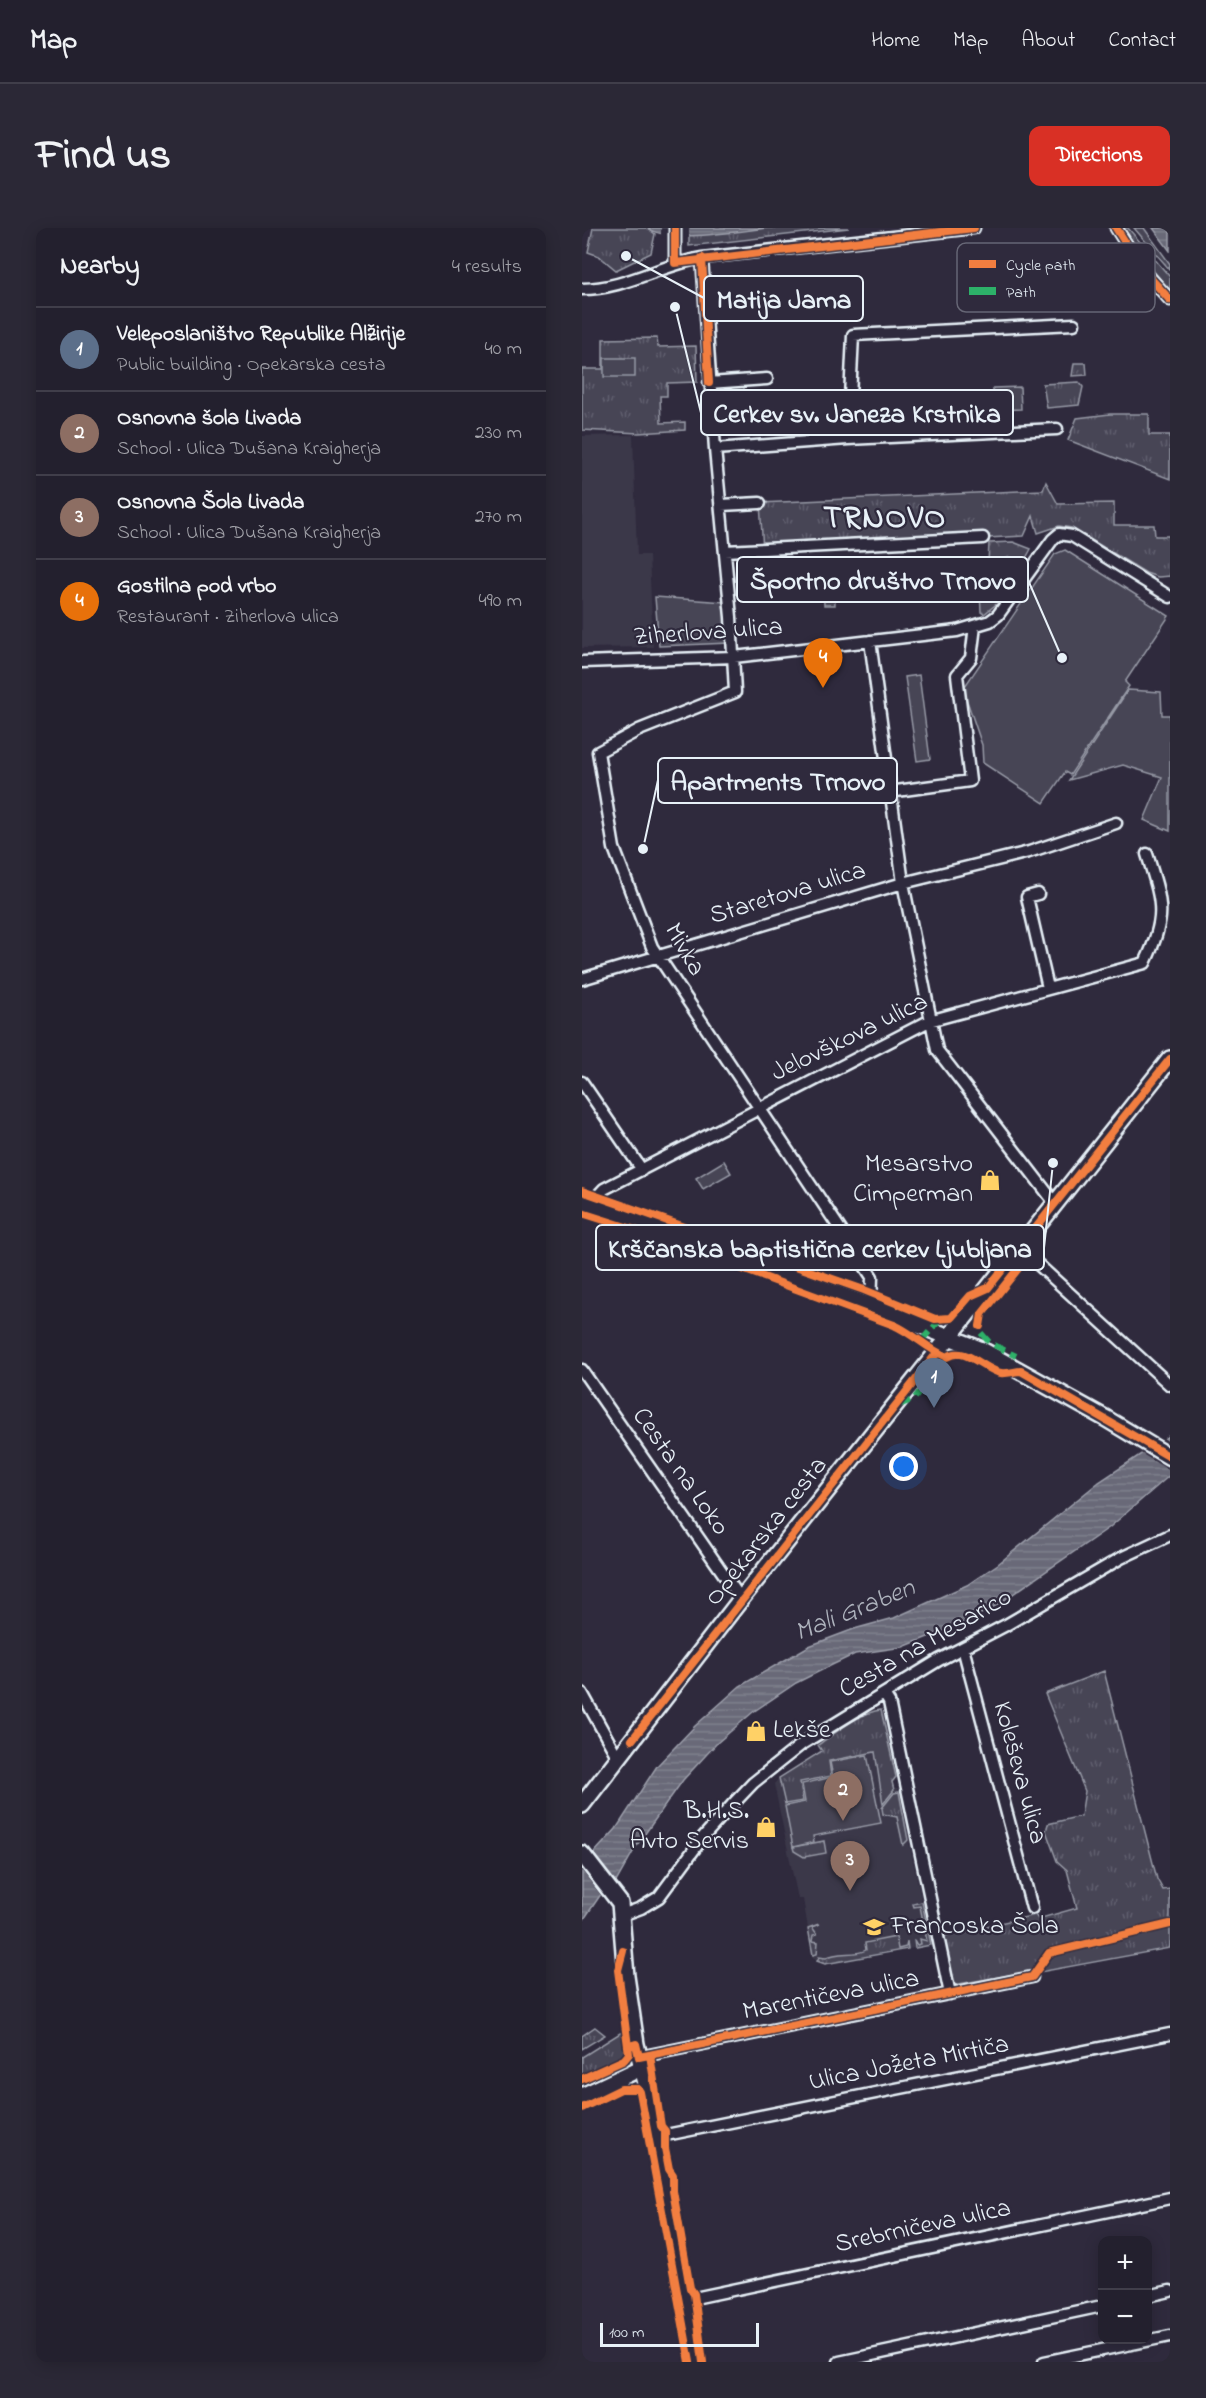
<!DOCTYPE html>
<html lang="en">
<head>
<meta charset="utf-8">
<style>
	body { margin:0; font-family:"Indie Flower",sans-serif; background:#2b2836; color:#f1f3f6 }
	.controls { position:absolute; right:18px; bottom:18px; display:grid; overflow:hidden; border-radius:12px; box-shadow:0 3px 15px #0003 }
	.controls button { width:54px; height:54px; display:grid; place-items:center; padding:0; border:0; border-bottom:2px solid #403e4a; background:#23202e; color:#f1f3f6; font:30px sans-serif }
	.scale { position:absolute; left:18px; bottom:15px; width:159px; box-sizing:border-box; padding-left:6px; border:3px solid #e8f1f8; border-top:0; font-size:16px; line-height:21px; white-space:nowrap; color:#e8f1f8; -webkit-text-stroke:4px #2f2a3d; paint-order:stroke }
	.you { position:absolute; left:322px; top:1239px; width:21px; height:21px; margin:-15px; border:4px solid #fff; border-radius:50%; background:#1a73e8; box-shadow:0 0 0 9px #1a73e833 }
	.badge { display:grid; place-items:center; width:39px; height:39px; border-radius:50%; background:#d93025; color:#fff; font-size:20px; font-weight:700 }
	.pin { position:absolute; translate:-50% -50px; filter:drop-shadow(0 2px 3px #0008) }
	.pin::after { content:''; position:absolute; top:32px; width:21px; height:18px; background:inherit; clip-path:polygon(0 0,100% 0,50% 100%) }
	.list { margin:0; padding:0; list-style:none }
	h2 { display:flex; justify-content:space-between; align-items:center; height:78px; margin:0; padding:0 24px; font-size:26px }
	h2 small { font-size:20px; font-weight:400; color:#a3a3aa }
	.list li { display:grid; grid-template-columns:39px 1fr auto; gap:18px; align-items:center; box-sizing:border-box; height:84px; padding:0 24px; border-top:2px solid #403e4a }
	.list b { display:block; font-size:22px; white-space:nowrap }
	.list p { margin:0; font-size:20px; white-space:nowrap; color:#a3a3aa }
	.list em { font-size:20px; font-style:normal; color:#a3a3aa }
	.map { position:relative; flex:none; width:588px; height:2134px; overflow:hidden; border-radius:12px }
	header { display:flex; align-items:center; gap:36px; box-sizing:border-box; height:84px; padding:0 30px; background:#23202e; border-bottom:2px solid #403e4a }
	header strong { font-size:28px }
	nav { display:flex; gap:33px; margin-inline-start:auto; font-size:21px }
	.intro { display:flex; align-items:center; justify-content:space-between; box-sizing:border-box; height:144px; padding:0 36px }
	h1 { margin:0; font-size:42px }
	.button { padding:15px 27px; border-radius:12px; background:#d93025; color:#fff; font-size:21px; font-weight:700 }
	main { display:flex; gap:36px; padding:0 36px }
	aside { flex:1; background:#23202e; border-radius:12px; box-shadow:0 3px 15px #0003 }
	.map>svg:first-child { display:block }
	.built { fill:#3b3749 }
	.grass { fill:url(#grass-tufts); stroke:#979aa6; stroke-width:1.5 }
	.forest { fill:url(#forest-crowns); stroke:#979aa6; stroke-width:1.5 }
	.garden { fill:#464455; stroke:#979aa6; stroke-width:1.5 }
	.water { fill:url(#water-rules); stroke:#9c9fab; stroke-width:1.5 }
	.pier { fill:#2f2a3d }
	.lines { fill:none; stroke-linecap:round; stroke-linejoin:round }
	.ferry { stroke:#afb4be; stroke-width:1.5; stroke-dasharray:8 6; stroke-linecap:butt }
	.street-casing { stroke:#e8f1f8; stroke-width:15 }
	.secondary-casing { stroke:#e8f1f8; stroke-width:20 }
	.street { stroke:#2f2a3d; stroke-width:10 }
	.secondary { stroke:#2f2a3d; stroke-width:15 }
	.quiet { stroke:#2db169; stroke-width:6; stroke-dasharray:12 6; stroke-linecap:butt }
	.cycleway-casing { stroke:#2f2a3d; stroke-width:11 }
	.cycleway { stroke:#f27e40; stroke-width:8 }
	.labels { text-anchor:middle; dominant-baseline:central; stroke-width:4.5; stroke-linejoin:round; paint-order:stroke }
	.street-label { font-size:26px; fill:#e8f1f8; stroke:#2f2a3d }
	.poi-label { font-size:26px; fill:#e8f1f8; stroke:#2f2a3d; text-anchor:end }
	.water-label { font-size:27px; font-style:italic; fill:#afb4be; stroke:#2f2a3d }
	.district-label { font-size:32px; font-weight:bold; letter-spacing:1.5px; fill:#e8f1f8; stroke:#2f2a3d }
	.key { fill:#2f2a3d; stroke:#666675; stroke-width:1.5 }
	.key-label { font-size:16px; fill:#e8f1f8 }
	.leader { fill:none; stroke:#e8f1f8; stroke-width:2 }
	.callout-dot { fill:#e8f1f8; stroke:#2f2a3d; stroke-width:2 }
	.callout { fill:#2f2a3d; stroke:#e8f1f8; stroke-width:2 }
	.callout-label { font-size:27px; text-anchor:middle; font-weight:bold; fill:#e8f1f8 }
</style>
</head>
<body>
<header>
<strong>Map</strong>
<nav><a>Home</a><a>Map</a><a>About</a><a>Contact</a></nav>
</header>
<div class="intro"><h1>Find us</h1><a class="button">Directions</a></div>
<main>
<aside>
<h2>Nearby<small>4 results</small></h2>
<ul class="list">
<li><span class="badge" style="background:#5c6f8a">1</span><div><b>Veleposlaništvo Republike Alžirije</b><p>Public building · Opekarska cesta</p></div><em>40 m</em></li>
<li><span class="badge" style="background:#8d6e63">2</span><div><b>Osnovna šola Livada</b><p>School · Ulica Dušana Kraigherja</p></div><em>230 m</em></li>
<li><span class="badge" style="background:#8d6e63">3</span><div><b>Osnovna Šola Livada</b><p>School · Ulica Dušana Kraigherja</p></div><em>270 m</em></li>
<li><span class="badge" style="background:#e8710a">4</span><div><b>Gostilna pod vrbo</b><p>Restaurant · Ziherlova ulica</p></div><em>490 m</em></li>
</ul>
</aside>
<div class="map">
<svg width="588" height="2134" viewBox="0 0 588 2134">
	<defs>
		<pattern id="grass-tufts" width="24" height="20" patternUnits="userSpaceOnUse" patternTransform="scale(1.5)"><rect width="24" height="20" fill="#464455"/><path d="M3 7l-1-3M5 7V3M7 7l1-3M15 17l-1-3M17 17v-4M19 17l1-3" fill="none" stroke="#615f6e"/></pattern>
		<pattern id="forest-crowns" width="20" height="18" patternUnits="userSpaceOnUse" patternTransform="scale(1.5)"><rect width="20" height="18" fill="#464455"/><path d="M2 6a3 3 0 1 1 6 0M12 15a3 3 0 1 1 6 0" fill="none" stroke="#615f6e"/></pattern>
		<pattern id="water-rules" width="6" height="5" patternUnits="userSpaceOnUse" patternTransform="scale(1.5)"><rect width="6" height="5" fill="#696978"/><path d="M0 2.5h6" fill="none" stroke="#7e7f8c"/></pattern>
	</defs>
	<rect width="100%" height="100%" fill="#2f2a3d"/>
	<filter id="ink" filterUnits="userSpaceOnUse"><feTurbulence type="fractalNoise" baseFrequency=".0167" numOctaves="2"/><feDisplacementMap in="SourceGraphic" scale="12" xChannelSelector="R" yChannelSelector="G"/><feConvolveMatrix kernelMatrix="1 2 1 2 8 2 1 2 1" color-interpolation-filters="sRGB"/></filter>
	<g filter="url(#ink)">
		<!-- built -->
		<path class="built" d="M 51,207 L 55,327 L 67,327 L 71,419 L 0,420 L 0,208 Z
			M 296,1488 L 311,1560 L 316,1560 L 349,1717 L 243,1736 L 231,1730 L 221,1671 L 216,1671 L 192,1556 L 197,1550 L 240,1523 L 236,1517 L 246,1510 Z"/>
		<!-- grass -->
		<path class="grass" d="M 11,0 L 65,0 L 73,6 L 69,25 L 34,42 L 17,28 L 6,24 Z
			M 185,0 L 267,0 L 107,18 L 107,7 Z
			M 542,0 L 546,0 L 588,49 L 588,62 L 562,32 Z
			M 552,0 L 562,0 L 588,36 L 588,42 Z
			M 75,110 L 76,119 L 114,118 L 115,154 L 85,155 L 85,168 L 78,168 L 79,195 L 103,194 L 103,202 L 57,205 L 0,202 L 0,141 L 21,141 L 21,111 Z
			M 492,135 L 504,135 L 505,147 L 490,148 Z
			M 497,154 L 501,159 L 497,177 L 465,180 L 461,156 Z
			M 146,159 L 162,159 L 162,198 L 136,199 L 136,177 L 146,177 Z
			M 438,159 L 439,181 L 411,182 L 411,160 Z
			M 528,186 L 567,186 L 567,207 L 588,207 L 588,251 L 486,212 L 495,190 Z
			M 464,254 L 476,276 L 532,275 L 532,297 L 572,297 L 573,308 L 588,308 L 588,348 L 576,349 L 564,345 L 490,300 L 477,298 L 456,305 L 451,288 L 442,308 L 181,322 L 178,275 L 461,262 Z
			M 241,350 L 252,350 L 253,377 L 242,377 Z
			M 26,973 L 117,1007 L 117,1009 Z
			M 522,1443 L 575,1651 L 581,1662 L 588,1661 L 588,1693 L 465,1723 L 450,1743 L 371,1757 L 361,1708 L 453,1687 L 456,1691 L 495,1680 L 485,1642 L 475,1633 L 464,1603 L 466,1596 L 499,1588 L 503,1563 L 463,1466 Z
			M 299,1482 L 314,1549 L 310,1554 L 312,1562 L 301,1576 L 293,1524 L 247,1533 L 249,1548 L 218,1554 L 221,1573 L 203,1576 L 197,1550 L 240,1523 L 236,1517 C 253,1505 279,1484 299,1482 Z
			M 317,1564 L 326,1612 L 321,1617 L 315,1589 L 301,1586 L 300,1580 L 312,1565 Z
			M 242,1613 L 244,1625 L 222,1629 L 212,1623 L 211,1619 Z
			M 340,1674 L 349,1717 L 333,1720 L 332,1712 L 335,1717 L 339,1716 L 338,1711 L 345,1713 L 338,1678 L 332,1679 L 331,1676 Z
			M 237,1696 L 230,1699 L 235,1706 L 231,1707 L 230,1713 L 236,1714 L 235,1726 L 231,1727 L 226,1700 Z
			M 588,1700 L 588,1720 L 458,1744 L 469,1728 Z
			M 314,1709 L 316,1721 L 324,1719 L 325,1713 L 326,1721 L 243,1736 L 235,1733 L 237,1729 L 244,1730 C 254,1723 275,1728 284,1722 L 283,1715 Z
			M 13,1799 L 23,1807 L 0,1821 L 0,1808 Z
			M 43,1802 L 46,1818 L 43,1829 L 0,1848 L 0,1829 Z"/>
		<!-- forest -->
		<path class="forest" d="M 431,314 L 449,321 L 423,369 L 402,386 L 399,384 L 398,361 L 405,357 L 407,315 Z"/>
		<!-- garden -->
		<path class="garden" d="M 22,130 L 53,130 L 53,149 L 22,149 Z
			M 483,322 L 587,388 L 543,454 L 547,458 L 488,547 L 483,544 L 462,575 L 401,535 L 400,517 L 381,461 L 473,326 Z
			M 73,369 L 143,374 L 147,415 L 77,418 Z
			M 337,447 L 348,531 L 335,533 L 323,449 Z
			M 546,462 L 579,464 L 580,487 L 588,487 L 588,603 L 562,592 L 580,549 L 541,537 L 487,552 Z
			M 142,933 L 149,945 L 121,961 L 114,950 Z
			M 285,1527 L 299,1595 L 231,1608 L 232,1614 L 211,1619 L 203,1578 L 223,1574 L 220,1556 L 251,1549 L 248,1534 Z"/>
		<!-- water -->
		<path class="water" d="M 65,0 L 185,0 C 156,3 87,16 65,0 Z
			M 571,0 L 588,0 L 588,23 Z
			M 588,1207 L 588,1247 L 528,1299 L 415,1377 L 386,1393 L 321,1419 L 273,1426 L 250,1437 L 214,1455 L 171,1484 L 135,1515 L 101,1552 L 55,1617 L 34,1654 L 30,1650 L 0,1694 L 0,1644 L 12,1625 L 34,1601 L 75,1538 L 113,1498 L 158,1458 L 227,1418 L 272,1401 L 312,1390 L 385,1357 L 416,1336 L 517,1254 Z"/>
		<!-- pier -->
		<path class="pier" d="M 79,0 L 107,0 L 107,10 L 79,9 Z
			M 580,1209 L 588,1215 L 588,1243 L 557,1224 Z
			M 10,1623 L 34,1654 L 32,1656 L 30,1654 L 20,1669 L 0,1643 L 0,1639 Z"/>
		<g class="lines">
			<!-- ferry -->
			<path class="ferry" d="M 587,0 L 588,1"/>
			<defs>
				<path id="street" d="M 93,0 L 93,35
					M 534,0 L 561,42 L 588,72
					M 120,30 L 133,221 L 149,389 L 153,464 L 57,502 L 16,524 L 32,620 L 70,719 L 290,1049 L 289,1078
					M 0,61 C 43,61 78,37 120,30 L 392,0
					M 127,155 L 185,151
					M 266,211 L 271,107 L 492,96
					M 133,221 L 266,211 L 475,201
					M 139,277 L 178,275
					M 143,323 L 401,310
					M 288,413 L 321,655 L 355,822 L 473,975
					M 0,434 L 152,429 L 375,403 L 408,393 L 416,387 L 471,311 L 477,306 L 490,308 L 588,369
					M 307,564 L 388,553 L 375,447 L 389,430 L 393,398
					M 456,666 L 445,669 L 466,760
					M 0,751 L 321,655 L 447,624 L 534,595
					M 0,854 L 60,942
					M 7,977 L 22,961 L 347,793 L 563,735 C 586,687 580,675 565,626
					M 438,1020 L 588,1157
					M 0,1142 L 159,1371
					M 381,1420 L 450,1680
					M 0,1465 L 36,1530
					M 302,1466 L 307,1474 L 368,1766
					M 40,1687 L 59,1680 L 77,1669 L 122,1608 L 150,1577 L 171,1555 L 220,1516 L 357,1432 L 424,1397 L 539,1330 L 588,1307
					M 57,1829 L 450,1749
					M 74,1909 L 588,1806
					M 566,2068 L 588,2063
					M 103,2072 L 588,1970
					M 257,2134 L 520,2078
					M 462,2134 L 588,2108"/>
				<path id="secondary" d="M 0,975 L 289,1078 L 400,1122 L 523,1190 L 588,1229
					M 0,1577 L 159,1371 L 588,831
					M 0,1626 L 38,1675 L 44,1748 L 54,1816 L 65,1859 L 115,2134
					M 0,1868 L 59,1840"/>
			</defs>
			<!-- street casing -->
			<use href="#street" class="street-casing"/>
			<!-- secondary casing -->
			<use href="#secondary" class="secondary-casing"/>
			<!-- street -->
			<use href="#street" class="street"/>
			<!-- secondary -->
			<use href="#secondary" class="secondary"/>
			<!-- quiet -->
			<path class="quiet" d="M 399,1105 L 408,1115 L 434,1128
				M 339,1113 L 358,1092
				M 317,1177 L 332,1171 L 365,1129"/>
			<defs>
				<path id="cycleway" d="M 93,0 L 93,35 L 392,0
					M 534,0 L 561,42 L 588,72
					M 120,30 L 127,155
					M 0,963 L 282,1062 L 353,1091 L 369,1090 L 388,1068 L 406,1060 L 588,831
					M 0,985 L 63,1005 L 312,1097 C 332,1106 345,1121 365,1129 C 383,1117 402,1142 419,1145 C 425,1146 433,1143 439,1143 L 588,1229
					M 398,1098 L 400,1086 L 446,1028 L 450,1006
					M 50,1512 L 355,1125
					M 48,1818 L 54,1816 L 57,1829 L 450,1749 L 467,1725 L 588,1696
					M 68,1827 L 79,1898 L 83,1903 L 83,1920 L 87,1941 L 91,1947 L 91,1963 L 108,2060 L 112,2066 L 121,2134
					M 0,1851 L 42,1832 L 47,1826 L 36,1742 L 41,1723
					M 0,1880 L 39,1861 L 56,1861 L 58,1864 L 108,2134"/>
			</defs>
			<!-- cycleway casing -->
			<use href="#cycleway" class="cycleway-casing"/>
			<!-- cycleway -->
			<use href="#cycleway" class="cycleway"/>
		</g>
	</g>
	<!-- icons -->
	<defs>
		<symbol id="shop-bare" viewBox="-9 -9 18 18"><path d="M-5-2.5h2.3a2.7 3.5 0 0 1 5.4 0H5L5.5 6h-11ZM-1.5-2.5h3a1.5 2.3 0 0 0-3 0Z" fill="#ffd166" stroke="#2f2a3d" stroke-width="2.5" paint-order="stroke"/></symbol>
		<symbol id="school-bare" viewBox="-9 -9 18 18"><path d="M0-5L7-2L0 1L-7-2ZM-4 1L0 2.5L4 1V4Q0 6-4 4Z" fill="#ffd166" stroke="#2f2a3d" stroke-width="2.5" paint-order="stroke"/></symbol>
	</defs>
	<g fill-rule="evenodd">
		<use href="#shop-bare" x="393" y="937" width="30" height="30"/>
		<use href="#shop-bare" x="159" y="1488" width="30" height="30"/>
		<use href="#shop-bare" x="169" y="1584" width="30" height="30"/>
		<use href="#school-bare" x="277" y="1684" width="30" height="30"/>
	</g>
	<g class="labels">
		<!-- street labels -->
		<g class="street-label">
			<text transform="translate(126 405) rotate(-4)">Ziherlova ulica</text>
			<text transform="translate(206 666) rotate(-17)">Staretova ulica</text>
			<text transform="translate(102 722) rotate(60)">Mivka</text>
			<text transform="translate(268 810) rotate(-26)">Jelovškova ulica</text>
			<text transform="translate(98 1244) rotate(55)">Cesta na Loko</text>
			<text transform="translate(185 1304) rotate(-52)">Opekarska cesta</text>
			<text transform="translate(344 1416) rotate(-30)">Cesta na Mesarico</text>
			<text transform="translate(437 1545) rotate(75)">Koleševa ulica</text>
			<text transform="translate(249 1768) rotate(-11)">Marentičeva ulica</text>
			<text transform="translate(327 1836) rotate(-11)">Ulica Jožeta Mirtiča</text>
			<text transform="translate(341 1999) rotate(-12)">Srebrničeva ulica</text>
		</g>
		<!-- poi labels -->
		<g class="poi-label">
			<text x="391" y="937">Mesarstvo<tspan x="391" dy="30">Cimperman</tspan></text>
			<text x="191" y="1503" text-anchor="start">Lekše</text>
			<text x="167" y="1584">B.H.S.<tspan x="167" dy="30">Avto Servis</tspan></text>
			<text x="309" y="1699" text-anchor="start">Francoska Šola</text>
		</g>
		<!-- water labels -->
		<g class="water-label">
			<text transform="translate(273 1383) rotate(-22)">Mali Graben</text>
		</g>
		<!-- district labels -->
		<g class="district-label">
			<text x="303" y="291">TRNOVO</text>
		</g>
	</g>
	<!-- legend -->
	<rect x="375" y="15" width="198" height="69" rx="9" class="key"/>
	<rect x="387" y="32" width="27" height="8" fill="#f27e40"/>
	<rect x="387" y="59" width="27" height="8" fill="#2db169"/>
	<g class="key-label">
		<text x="424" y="42">Cycle path</text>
		<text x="424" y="69">Path</text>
	</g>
	<!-- callouts -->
	<path class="leader" d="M44 28L122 70M93 79L119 185M480 430L446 352M61 621L76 552M471 935L462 1020"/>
	<g class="callout-dot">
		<circle cx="44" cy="28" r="6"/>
		<circle cx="93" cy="79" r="6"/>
		<circle cx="480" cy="430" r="6"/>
		<circle cx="61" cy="621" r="6"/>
		<circle cx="471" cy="935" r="6"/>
	</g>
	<g class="callout">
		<rect x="122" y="48" width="159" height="45" rx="6"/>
		<rect x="119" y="162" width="312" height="45" rx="6"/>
		<rect x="155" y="329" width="291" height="45" rx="6"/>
		<rect x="76" y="530" width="239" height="45" rx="6"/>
		<rect x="14" y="997" width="448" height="45" rx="6"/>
	</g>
	<g class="callout-label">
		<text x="202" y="80">Matija Jama</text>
		<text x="275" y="194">Cerkev sv. Janeza Krstnika</text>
		<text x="301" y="361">Športno društvo Trnovo</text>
		<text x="196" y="562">Apartments Trnovo</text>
		<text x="238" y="1029">Krščanska baptistična cerkev Ljubljana</text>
	</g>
</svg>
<div class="controls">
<button>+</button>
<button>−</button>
</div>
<div class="scale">100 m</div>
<div class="you"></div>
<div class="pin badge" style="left:352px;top:1180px;background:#5c6f8a">1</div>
<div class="pin badge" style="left:261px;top:1593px;background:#8d6e63">2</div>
<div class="pin badge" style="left:268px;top:1663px;background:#8d6e63">3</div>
<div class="pin badge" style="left:241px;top:460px;background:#e8710a">4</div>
</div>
</main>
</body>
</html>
